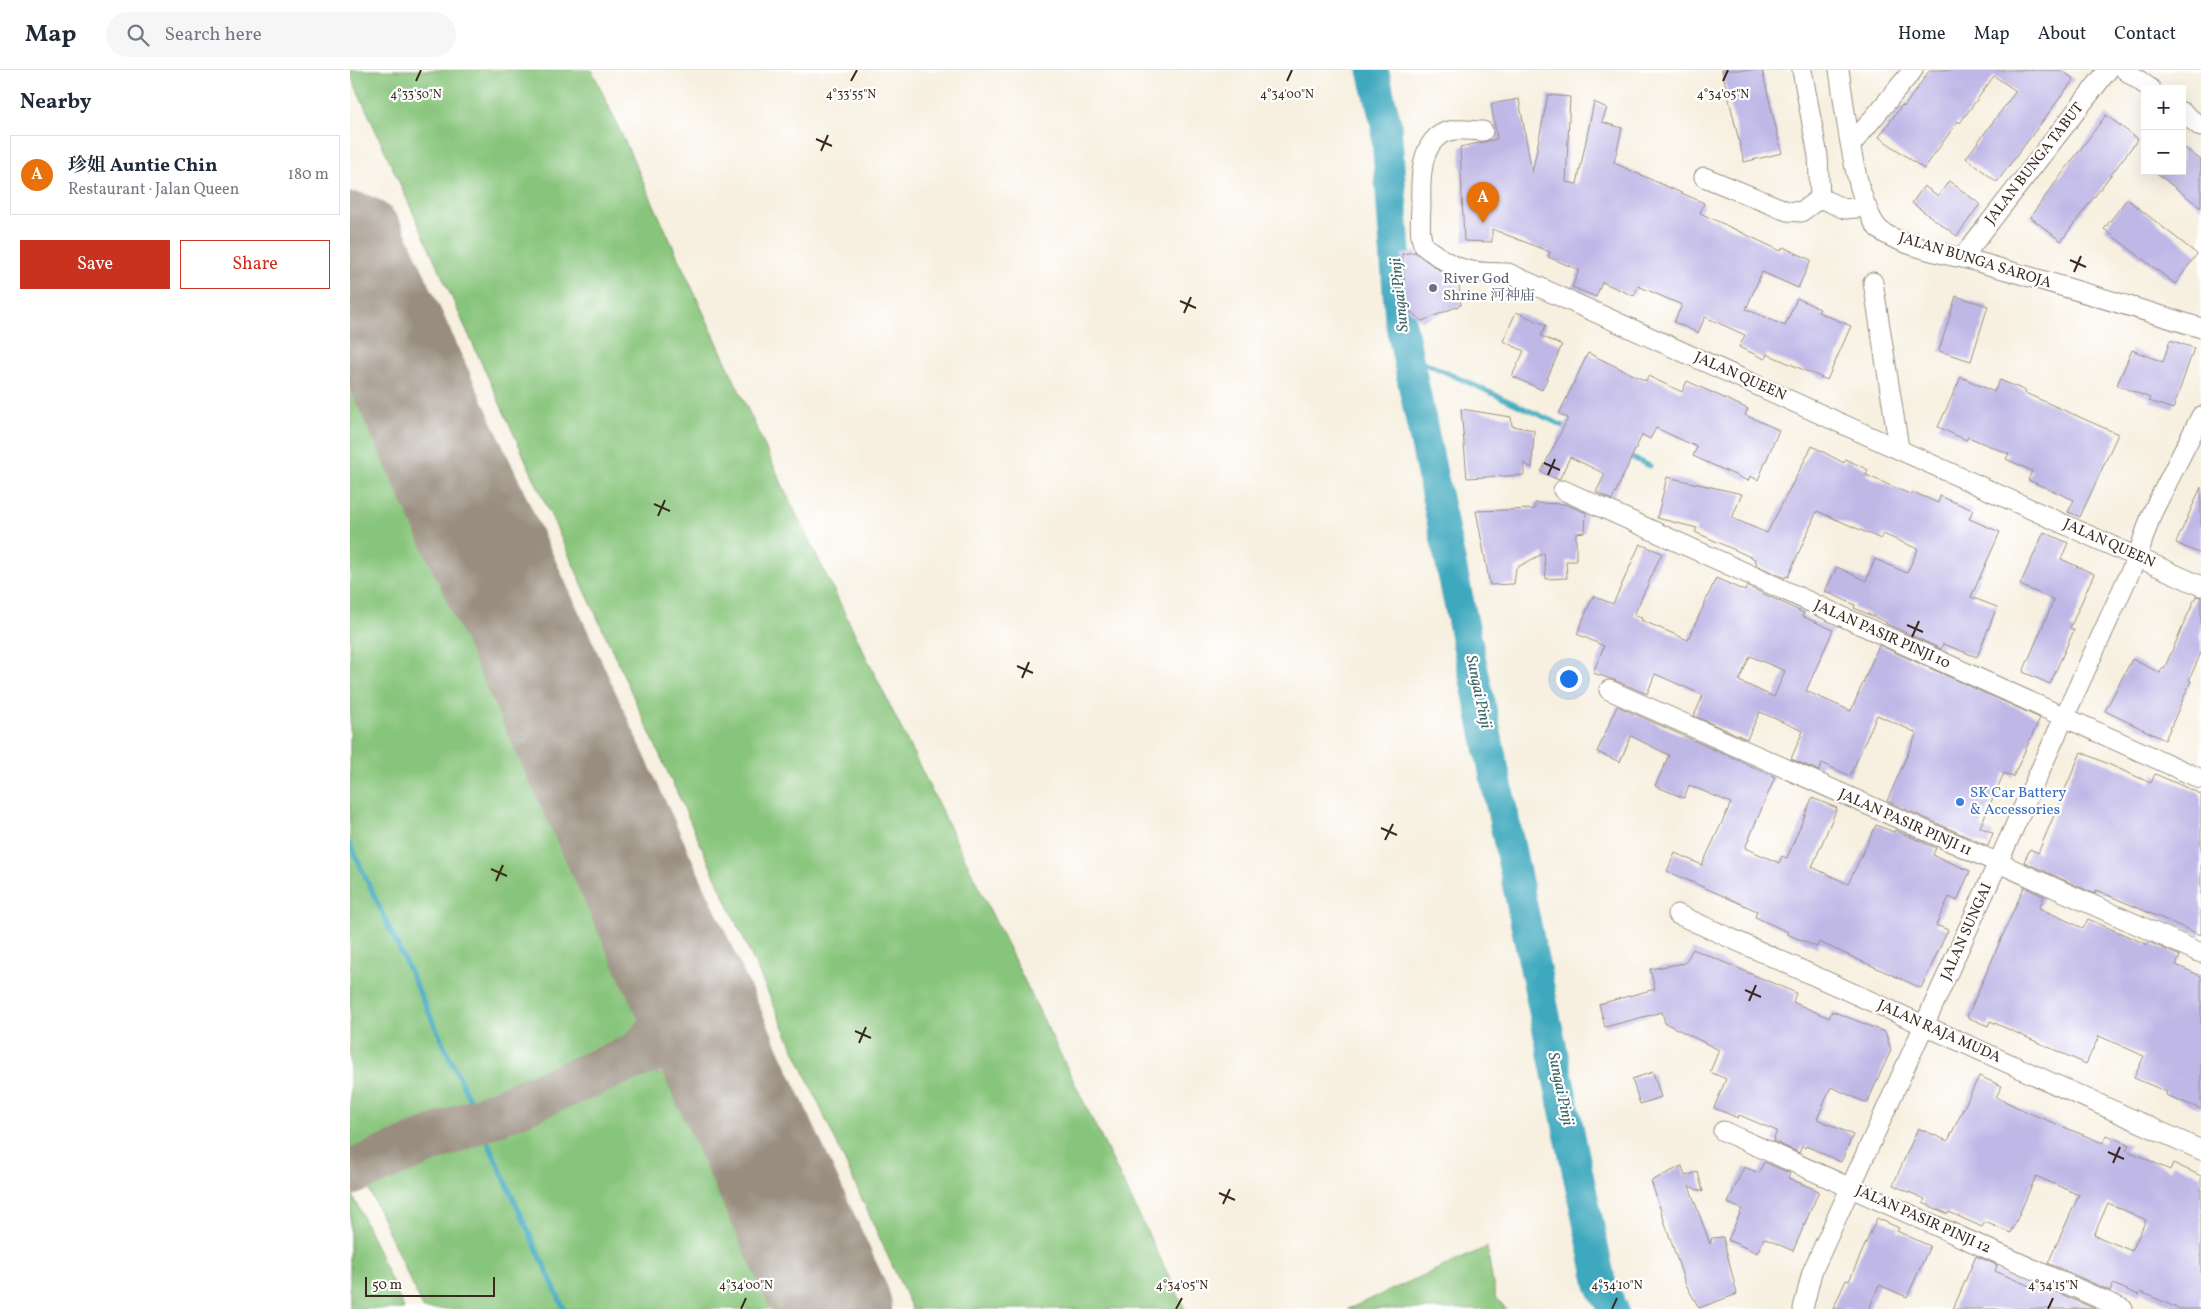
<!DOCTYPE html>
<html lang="en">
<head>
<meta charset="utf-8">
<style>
	body { margin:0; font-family:Vollkorn,"Noto Serif SC",serif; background:#f6f6f7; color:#1f2937 }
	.controls { position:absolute; right:15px; top:15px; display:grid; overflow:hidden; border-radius:0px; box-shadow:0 5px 20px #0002 }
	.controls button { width:45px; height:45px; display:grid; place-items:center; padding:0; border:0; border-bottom:1px solid #e0e1e3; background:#fff; color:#1f2937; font:25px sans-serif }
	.scale { position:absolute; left:15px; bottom:12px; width:130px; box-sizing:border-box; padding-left:5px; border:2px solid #3b2a1e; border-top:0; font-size:14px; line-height:18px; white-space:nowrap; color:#3b2a1e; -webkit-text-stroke:4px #fff; paint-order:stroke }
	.you { position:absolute; left:1218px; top:608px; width:18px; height:18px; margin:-12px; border:4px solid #fff; border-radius:50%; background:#1a73e8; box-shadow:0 0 0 8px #1a73e833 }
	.badge { display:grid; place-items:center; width:32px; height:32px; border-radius:50%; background:#c8321e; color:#fff; font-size:16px; font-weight:700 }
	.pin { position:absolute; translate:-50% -41px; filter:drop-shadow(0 1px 2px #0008) }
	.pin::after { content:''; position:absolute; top:26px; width:18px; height:15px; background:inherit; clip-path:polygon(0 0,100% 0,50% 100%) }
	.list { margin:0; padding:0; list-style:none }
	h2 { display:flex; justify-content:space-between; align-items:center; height:65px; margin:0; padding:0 20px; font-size:21px }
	h2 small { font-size:16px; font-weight:400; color:#747a83 }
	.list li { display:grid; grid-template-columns:32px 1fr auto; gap:15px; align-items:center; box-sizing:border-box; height:80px; margin:0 10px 10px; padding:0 10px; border:1px solid #e0e1e3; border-radius:0px }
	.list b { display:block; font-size:19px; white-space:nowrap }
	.list p { margin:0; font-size:16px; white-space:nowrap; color:#747a83 }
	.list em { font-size:16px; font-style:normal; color:#747a83 }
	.actions { display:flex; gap:10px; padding:15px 20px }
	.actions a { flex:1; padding:11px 0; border:1px solid #c8321e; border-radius:0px; text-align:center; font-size:18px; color:#c8321e }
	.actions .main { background:#c8321e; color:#fff }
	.icon { flex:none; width:28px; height:28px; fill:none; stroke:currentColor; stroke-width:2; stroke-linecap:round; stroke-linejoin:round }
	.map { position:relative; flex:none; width:1851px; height:1239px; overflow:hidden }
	header { display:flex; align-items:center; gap:30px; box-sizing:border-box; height:70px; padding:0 25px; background:#fff; border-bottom:1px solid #e0e1e3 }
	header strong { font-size:24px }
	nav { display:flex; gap:28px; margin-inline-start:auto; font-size:18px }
	.search { width:350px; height:45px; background:#f6f6f7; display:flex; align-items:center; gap:12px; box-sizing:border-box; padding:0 18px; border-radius:28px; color:#747a83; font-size:19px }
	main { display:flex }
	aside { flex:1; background:#fff }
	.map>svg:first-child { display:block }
	.green { fill:#88c57b; stroke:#62784c }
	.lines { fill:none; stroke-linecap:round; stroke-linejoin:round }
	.stream { stroke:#3ea8be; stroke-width:5 }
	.river { stroke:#3ea8be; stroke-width:31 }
	.taxiway { stroke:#998d7f; stroke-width:46 }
	.runway { stroke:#998d7f; stroke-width:116 }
	.building { fill:#bfb8e7; fill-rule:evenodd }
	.minor-casing { stroke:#998d7f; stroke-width:21 }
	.minor { stroke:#fff; stroke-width:19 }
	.ticks { fill:none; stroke:#3b2a1e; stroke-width:2 }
	.worship-dot { fill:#6b7280; stroke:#fff; stroke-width:2 }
	.shop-dot { fill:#3f7fe0; stroke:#fff; stroke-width:2 }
	.labels { text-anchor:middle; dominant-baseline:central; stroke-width:4.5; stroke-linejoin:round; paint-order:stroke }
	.street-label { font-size:15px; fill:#3b2a1e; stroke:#fff }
	.worship-label { font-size:15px; fill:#5b616d; stroke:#fff; text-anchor:start }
	.shop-label { font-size:15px; fill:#366cbe; stroke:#fff; text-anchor:start }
	.water-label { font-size:16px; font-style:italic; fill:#3c6366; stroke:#fff }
	.ticks-label { font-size:12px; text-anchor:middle; fill:#3b2a1e; stroke:#fff; stroke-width:4.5; stroke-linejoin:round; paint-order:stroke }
</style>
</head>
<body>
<header>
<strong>Map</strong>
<div class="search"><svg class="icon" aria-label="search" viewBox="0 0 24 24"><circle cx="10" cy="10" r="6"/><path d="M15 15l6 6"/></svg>Search here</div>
<nav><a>Home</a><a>Map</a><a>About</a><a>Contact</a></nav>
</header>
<main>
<aside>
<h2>Nearby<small></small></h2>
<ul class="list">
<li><span class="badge" style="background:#e8710a">A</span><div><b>珍姐 Auntie Chin</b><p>Restaurant · Jalan Queen</p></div><em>180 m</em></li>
</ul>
<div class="actions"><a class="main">Save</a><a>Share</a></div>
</aside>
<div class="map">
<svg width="1851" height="1239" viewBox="0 0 1851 1239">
	<rect width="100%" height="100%" fill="#fff"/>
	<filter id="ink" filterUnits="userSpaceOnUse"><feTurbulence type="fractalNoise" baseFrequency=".02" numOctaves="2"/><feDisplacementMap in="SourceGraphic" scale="10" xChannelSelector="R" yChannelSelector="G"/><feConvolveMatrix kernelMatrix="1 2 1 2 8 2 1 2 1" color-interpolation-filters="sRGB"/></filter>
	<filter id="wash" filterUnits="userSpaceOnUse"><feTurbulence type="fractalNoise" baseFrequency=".0096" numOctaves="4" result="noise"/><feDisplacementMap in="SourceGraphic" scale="20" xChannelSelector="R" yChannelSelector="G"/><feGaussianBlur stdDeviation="1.12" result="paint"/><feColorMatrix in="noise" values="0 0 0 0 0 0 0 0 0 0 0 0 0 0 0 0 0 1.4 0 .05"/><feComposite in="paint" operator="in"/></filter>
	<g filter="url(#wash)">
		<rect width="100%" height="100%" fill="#f7f0e0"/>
		<!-- green -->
		<path class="green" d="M 0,0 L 242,0 L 439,429 L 835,1239 L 562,1239 L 0,4 Z
			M 0,304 L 296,950 L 292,961 L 279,970 L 3,1088 L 0,1081 Z
			M 293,1002 L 320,1005 L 427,1239 L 73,1239 L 19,1119 L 278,1004 Z
			M 0,1121 L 1,1121 L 54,1239 L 0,1239 Z
			M 1137,1177 L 1145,1226 L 1156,1239 L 998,1239 Z"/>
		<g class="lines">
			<!-- stream -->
			<path class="stream" d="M 1058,285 L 1220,359
				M 1276,385 L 1300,396
				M 0,774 L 121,1033
				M 138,1073 L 214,1239"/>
			<!-- river -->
			<path class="river" d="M 1023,0 L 1036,54 L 1050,250 L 1251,1215 L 1263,1239"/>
			<!-- taxiway -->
			<path class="taxiway" d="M 290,982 C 323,952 328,929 323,885
				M 0,1103 L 303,979 C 341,979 363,994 386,1024"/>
			<!-- runway -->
			<path class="runway" d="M 0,180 L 484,1239"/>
		</g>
		<g id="blocks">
			<!-- building -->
			<path class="building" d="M 1372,0 L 1412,0 L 1432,83 L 1394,92 Z
				M 1580,0 L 1711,0 L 1724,9 L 1647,112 L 1616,88 L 1666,21 L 1644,6 L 1610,53 L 1608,51 L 1574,99 L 1529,67 L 1552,35 L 1554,37 Z
				M 1198,25 L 1220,27 L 1216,112 L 1227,114 L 1244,32 L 1257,38 L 1252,52 L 1272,58 L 1264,93 L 1354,133 L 1350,143 L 1431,181 L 1433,177 L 1461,190 L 1448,218 L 1412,202 L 1396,239 L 1435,256 L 1447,228 L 1470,239 L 1468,242 L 1501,256 L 1477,310 L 1417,284 L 1415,289 L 1389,277 L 1395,265 L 1355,247 L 1348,263 L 1324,252 L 1332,235 L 1288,216 L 1284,226 L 1252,212 L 1246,227 L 1222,217 L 1229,200 L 1198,187 L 1200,182 L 1142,159 L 1142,172 L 1114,171 L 1110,77 L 1147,69 L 1141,34 L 1169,29 L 1182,103 Z
				M 1756,45 L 1788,69 L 1711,171 L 1680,147 Z
				M 1832,76 L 1851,90 L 1851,138 L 1804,101 L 1832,101 Z
				M 1599,111 L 1630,134 L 1607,166 L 1562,133 L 1574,116 L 1588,126 Z
				M 1777,129 L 1847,184 L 1825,214 L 1754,159 Z
				M 1065,182 L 1109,215 L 1111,235 L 1072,251 L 1056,238 L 1052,184 Z
				M 1606,226 L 1638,236 L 1621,291 L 1589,281 Z
				M 1166,242 L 1196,255 L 1191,266 L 1212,275 L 1192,320 L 1162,306 L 1174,281 L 1153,271 Z
				M 1820,270 L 1844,278 L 1823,339 L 1799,331 L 1800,328 L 1767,315 L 1782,280 L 1813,292 Z
				M 1238,283 L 1296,311 L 1298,306 L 1332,322 L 1337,311 L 1398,339 L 1395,345 L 1429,360 L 1408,410 L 1400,406 L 1398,411 L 1343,386 L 1347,377 L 1306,358 L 1300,369 L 1292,365 L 1262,430 L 1246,422 L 1255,404 L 1220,387 L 1209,410 L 1191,402 L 1218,348 L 1209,344 Z
				M 1611,307 L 1644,322 L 1650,310 L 1676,321 L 1675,323 L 1768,364 L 1730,447 L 1718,442 L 1724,430 L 1678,410 L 1682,401 L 1656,389 L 1659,384 L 1618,367 L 1616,370 L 1588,357 Z
				M 1111,339 L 1161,347 L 1162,356 L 1184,360 L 1182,398 L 1174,393 L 1174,405 L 1117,408 Z
				M 1462,376 L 1494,393 L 1496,389 L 1518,400 L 1516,405 L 1562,425 L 1563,422 L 1588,433 L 1590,426 L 1623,440 L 1619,449 L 1650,462 L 1621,527 L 1647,537 L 1627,587 L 1593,574 L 1591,579 L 1535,553 L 1536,552 L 1504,538 L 1505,535 L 1475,521 L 1487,497 L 1516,511 L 1525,489 L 1557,503 L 1568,479 L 1533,464 L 1531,469 L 1467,441 L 1438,507 L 1436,506 L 1435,508 L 1406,495 L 1407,493 L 1404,492 L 1405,489 L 1345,462 L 1347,458 L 1307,448 L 1317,407 L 1392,424 L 1382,448 L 1417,463 Z
				M 1851,417 L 1851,484 L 1826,473 Z
				M 1185,433 L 1215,434 L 1236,443 L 1235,462 L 1226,463 L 1226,491 L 1216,491 L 1217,508 L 1196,509 L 1194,483 L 1166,498 L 1164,514 L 1140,515 L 1126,441 L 1185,439 Z
				M 1694,462 L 1718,473 L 1711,489 L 1744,504 L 1720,558 L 1724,560 L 1700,614 L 1673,602 L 1704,530 L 1670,515 Z
				M 1290,474 L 1312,483 L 1284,545 L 1292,548 L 1291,550 L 1338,570 L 1366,508 L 1395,521 L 1397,516 L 1454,543 L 1452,546 L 1483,560 L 1456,621 L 1501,641 L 1529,575 L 1690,648 L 1663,707 L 1654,703 L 1630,757 L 1643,763 L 1638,776 L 1537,731 L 1567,663 L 1527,645 L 1500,706 L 1472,693 L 1469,701 L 1441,689 L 1453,661 L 1410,642 L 1397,669 L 1344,646 L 1353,625 L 1305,604 L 1297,624 L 1264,610 L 1243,603 L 1254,576 L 1227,564 L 1243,526 L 1263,534 ZM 1400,586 L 1435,601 L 1424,627 L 1389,611 Z
				M 1846,526 L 1851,527 L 1851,583 L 1839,610 L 1841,611 L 1815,670 L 1755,641 L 1782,589 L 1810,603 L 1812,598 L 1814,599 Z
				M 1267,636 L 1425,707 L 1395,778 L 1429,793 L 1432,786 L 1437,788 L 1462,728 L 1487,738 L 1462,797 L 1498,814 L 1526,755 L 1544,762 L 1545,760 L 1586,778 L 1583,785 L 1620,801 L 1607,831 L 1599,827 L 1586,855 L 1598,860 L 1571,918 L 1469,872 L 1467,877 L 1437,864 L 1438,862 L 1405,847 L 1407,841 L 1317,801 L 1325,783 L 1352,795 L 1381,733 L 1339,715 L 1334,728 L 1305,716 L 1319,685 L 1281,666 L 1270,692 L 1247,682 Z
				M 1731,682 L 1801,713 L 1805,704 L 1851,724 L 1851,865 L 1746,820 L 1745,824 L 1674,792 L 1680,779 L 1688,783 Z
				M 1674,817 L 1694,826 L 1689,838 L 1733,858 L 1738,849 L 1798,875 L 1799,872 L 1830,886 L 1826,895 L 1851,906 L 1851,1039 L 1816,1025 L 1817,1022 L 1784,1008 L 1794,986 L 1749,966 L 1736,994 L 1640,951 L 1638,956 L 1617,947 Z
				M 1343,879 L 1446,923 L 1443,932 L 1479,948 L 1482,941 L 1535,962 L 1541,980 L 1517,1033 L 1481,1017 L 1467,1049 L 1503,1065 L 1491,1092 L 1456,1076 L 1455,1078 L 1452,1076 L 1449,1083 L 1423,1071 L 1427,1061 L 1389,1045 L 1388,1048 L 1364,1038 L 1376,1009 L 1360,1002 L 1369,980 L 1315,953 L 1312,942 L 1255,957 L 1249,934 L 1305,919 L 1300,899 L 1335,893 Z
				M 1303,1002 L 1311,1027 L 1290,1034 L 1282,1009 Z
				M 1629,1006 L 1652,1016 L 1646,1027 L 1677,1042 L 1753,1073 L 1757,1065 L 1779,1075 L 1776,1080 L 1820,1100 L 1823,1093 L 1851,1106 L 1851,1239 L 1830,1239 L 1791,1222 L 1789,1225 L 1763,1214 L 1760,1221 L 1698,1193 L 1729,1125 L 1686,1106 L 1661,1163 L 1635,1152 L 1632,1157 L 1599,1142 L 1598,1144 L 1573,1133 L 1575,1129 L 1543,1115 L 1568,1058 L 1598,1071 ZM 1758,1133 L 1796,1150 L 1782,1181 L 1744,1165 Z
				M 1414,1092 L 1440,1103 L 1438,1108 L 1469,1121 L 1443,1181 L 1414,1168 L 1407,1183 L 1378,1170 L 1392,1139 L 1378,1133 L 1394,1097 L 1409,1103 Z
				M 1332,1096 L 1335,1106 L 1348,1102 L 1353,1122 L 1339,1116 L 1360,1174 L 1362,1168 L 1373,1167 L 1387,1224 L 1349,1238 L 1335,1213 L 1301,1111 Z
				M 1527,1148 L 1549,1158 L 1547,1161 L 1580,1176 L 1557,1227 L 1529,1215 L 1519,1239 L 1483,1239 L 1496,1210 L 1499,1211 Z
				M 1626,1186 L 1647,1195 L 1645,1201 L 1684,1218 L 1686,1213 L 1745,1239 L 1603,1239 Z"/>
		</g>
	</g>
	<g filter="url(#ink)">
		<use href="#blocks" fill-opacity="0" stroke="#998d7f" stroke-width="1"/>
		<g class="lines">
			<defs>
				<path id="minor" d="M 1452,0 L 1468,86 L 1470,128 L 1495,139 L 1517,137
					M 1489,0 C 1495,39 1504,127 1527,157 C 1539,172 1592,184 1612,188 C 1634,193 1655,200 1677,206 C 1735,223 1793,240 1851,258
					M 1775,0 L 1801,19
					M 1832,42 L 1851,57
					M 1133,61 C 1124,61 1115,59 1106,60 C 1070,62 1070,108 1071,134 C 1071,146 1068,165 1074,176 C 1076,179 1083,182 1086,185 C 1113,204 1127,202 1158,203 L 1851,516
					M 1501,75 L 1563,0
					M 1354,107 L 1437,141 L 1451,142 L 1470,128
					M 1612,188 L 1758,0
					M 1523,212 L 1549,378
					M 1213,420 L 1851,709
					M 1259,620 L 1851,883
					M 1327,844 L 1851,1080
					M 1373,1061 L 1773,1239
					M 1453,1239 L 1462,1202 L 1787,487 L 1802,443 L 1851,346"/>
			</defs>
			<!-- minor casing -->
			<use href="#minor" class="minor-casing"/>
			<!-- minor -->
			<use href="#minor" class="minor"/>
		</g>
	</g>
	<!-- ticks -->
	<path class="ticks" d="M 66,11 L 71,0M 501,11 L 507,0M 937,11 L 942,0M 1373,11 L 1378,0M 466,69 L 482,76M 471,81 L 478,65M 1720,190 L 1736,197M 1724,202 L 1731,186M 830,231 L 846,238M 834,243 L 841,227M 1194,393 L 1210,400M 1198,405 L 1205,389M 304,434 L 320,441M 308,446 L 315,430M 1557,555 L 1573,562M 1562,567 L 1569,551M 667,596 L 683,603M 672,608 L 679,592M 1031,758 L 1047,765M 1035,770 L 1043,754M 141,799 L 157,806M 146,811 L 153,795M 1395,920 L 1411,927M 1399,931 L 1406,915M 505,961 L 521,968M 509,973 L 516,957M 1758,1082 L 1774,1089M 1763,1093 L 1770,1077M 869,1123 L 885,1130M 873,1134 L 880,1119M 391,1239 L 396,1228M 826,1239 L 832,1228M 1262,1239 L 1267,1228M 1698,1239 L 1703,1228"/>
	<!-- markers -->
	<circle class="worship-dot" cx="1083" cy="218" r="5"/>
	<circle class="shop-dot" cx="1610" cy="732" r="5"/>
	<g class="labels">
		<!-- street labels -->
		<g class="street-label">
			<text transform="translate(1685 94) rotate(-52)">JALAN BUNGA TABUT</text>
			<text transform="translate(1625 191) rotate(17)">JALAN BUNGA SAROJA</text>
			<text transform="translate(1390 307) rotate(24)">JALAN QUEEN</text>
			<text transform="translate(1759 474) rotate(24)">JALAN QUEEN</text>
			<text transform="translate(1532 565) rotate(24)">JALAN PASIR PINJI 10</text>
			<text transform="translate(1555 753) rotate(24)">JALAN PASIR PINJI 11</text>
			<text transform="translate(1617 862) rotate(-66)">JALAN SUNGAI</text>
			<text transform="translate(1589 962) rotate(24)">JALAN RAJA MUDA</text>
			<text transform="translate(1573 1150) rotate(24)">JALAN PASIR PINJI 12</text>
		</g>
		<!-- worship labels -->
		<g class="worship-label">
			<text x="1093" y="209">River God<tspan x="1093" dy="17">Shrine 河神庙</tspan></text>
		</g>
		<!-- shop labels -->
		<g class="shop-label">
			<text x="1620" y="723">SK Car Battery<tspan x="1620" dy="17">&amp; Accessories</tspan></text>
		</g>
		<!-- water labels -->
		<g class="water-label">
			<text transform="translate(1050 225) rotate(-96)">Sungai Pinji</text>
			<text transform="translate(1128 622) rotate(78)">Sungai Pinji</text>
			<text transform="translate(1210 1019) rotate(78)">Sungai Pinji</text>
		</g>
	</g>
	<g class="ticks-label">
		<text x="66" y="28">4°33'50"N</text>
		<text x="501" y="28">4°33'55"N</text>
		<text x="937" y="28">4°34'00"N</text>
		<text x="1373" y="28">4°34'05"N</text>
		<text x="396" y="1219">4°34'00"N</text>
		<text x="832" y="1219">4°34'05"N</text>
		<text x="1267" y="1219">4°34'10"N</text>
		<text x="1703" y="1219">4°34'15"N</text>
	</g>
</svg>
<div class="controls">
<button>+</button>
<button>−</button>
</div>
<div class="scale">50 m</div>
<div class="you"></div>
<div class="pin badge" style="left:1133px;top:153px;background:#e8710a">A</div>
</div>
</main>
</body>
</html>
